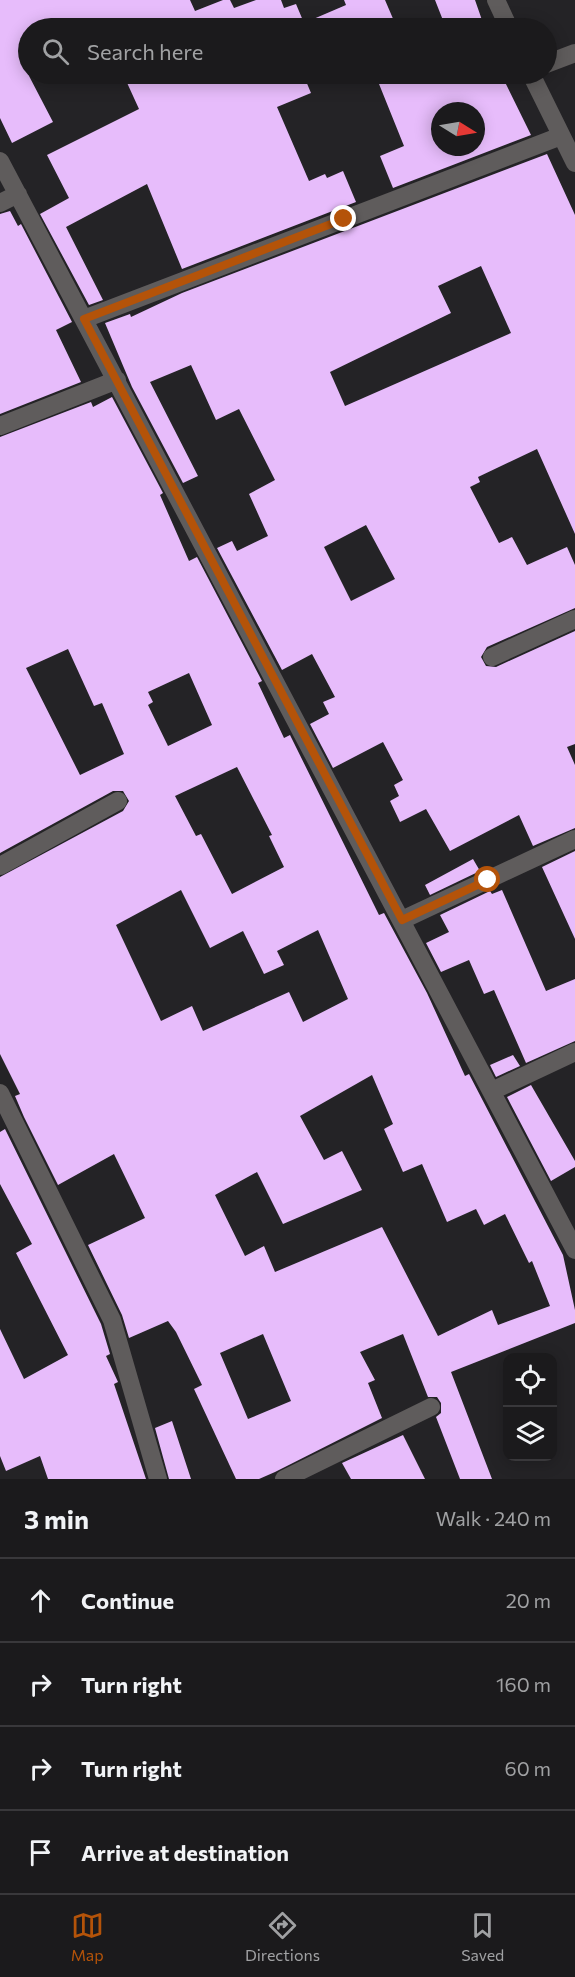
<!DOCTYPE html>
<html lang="en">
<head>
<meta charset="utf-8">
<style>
	body { margin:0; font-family:Commissioner,sans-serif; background:#282729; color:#f1f3f6 }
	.controls { position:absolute; right:18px; bottom:18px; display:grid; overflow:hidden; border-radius:12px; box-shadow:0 3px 15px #0003 }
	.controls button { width:54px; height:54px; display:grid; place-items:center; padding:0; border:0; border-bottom:2px solid #39383b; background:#1b1a1c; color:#f1f3f6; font:30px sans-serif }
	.compass { position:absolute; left:431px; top:102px; width:54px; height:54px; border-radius:50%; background:#1b1a1c; box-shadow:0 3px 15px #0003; rotate:101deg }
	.stop { position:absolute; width:18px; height:18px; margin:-14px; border:4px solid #b45309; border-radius:50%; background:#fff }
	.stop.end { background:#b45309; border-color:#fff; box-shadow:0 2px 6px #0008 }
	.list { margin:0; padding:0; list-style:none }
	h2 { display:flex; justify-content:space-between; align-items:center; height:78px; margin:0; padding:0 24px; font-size:26px }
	h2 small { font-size:20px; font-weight:400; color:#a0a1a3 }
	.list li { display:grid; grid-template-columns:39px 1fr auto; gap:18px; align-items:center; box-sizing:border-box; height:84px; padding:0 24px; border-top:2px solid #39383b }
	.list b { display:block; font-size:22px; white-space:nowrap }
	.list em { font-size:20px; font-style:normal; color:#a0a1a3 }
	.icon { flex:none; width:33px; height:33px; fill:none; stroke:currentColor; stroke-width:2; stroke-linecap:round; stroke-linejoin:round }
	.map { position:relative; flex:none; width:575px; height:1479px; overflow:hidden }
	.search { position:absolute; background:#1b1a1c; box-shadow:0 3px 15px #0003; left:18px; right:18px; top:18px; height:66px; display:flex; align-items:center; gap:15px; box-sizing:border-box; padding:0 21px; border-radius:33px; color:#a0a1a3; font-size:22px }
	.sheet { height:414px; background:#1b1a1c }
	nav { display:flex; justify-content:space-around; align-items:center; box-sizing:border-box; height:84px; border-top:2px solid #39383b; background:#1b1a1c; font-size:16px; color:#a0a1a3 }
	nav a { display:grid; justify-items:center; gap:3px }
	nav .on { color:#b45309 }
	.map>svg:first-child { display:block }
	.building { fill:#e7bcfb; fill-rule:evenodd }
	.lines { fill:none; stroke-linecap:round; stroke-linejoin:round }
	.street { stroke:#5f5c5c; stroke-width:18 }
	.route { stroke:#b45309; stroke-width:8 }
</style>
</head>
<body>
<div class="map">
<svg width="575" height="1479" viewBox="0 0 575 1479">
	<rect width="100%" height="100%" fill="#242326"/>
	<!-- building -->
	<path class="building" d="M 0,0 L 190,0 L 195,11 L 223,0 L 230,0 L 234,8 L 256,0 L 281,0 L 284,8 L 296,4 L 304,23 L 346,5 L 344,0 L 385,0 L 397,28 L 237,28 L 240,27 L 237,18 L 209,28 L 28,28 L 28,74 L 53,122 L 12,143 L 0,118 Z
		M 435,0 L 475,0 L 483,23 L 468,28 L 446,28 Z
		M 123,74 L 303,74 L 311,93 L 277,107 L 309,181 L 325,174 L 327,178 L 343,171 L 356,202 L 182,269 L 147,184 L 66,227 L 103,300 L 89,305 L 40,214 L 69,198 L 47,155 L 139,109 Z
		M 375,74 L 501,74 L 531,135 L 393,188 L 380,156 L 404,146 ZM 440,111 L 476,111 L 476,147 L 440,147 Z
		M 547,154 L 575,215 L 575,534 L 537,449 L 478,477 L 480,482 L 470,487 L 499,543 L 512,537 L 527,565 L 567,547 L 575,565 L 575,608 L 487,647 L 481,657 L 486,666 L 496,667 L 575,631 L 575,744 L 567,747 L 575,765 L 575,828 L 533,846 L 519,815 L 450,851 L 426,809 L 400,822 L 390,801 L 399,796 L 394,785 L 403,780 L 383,742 L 333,768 L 310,724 L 329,714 L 323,702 L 335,697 L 312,654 L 282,670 L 217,548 L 232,541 L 237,551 L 268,536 L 249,494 L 275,480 L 239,409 L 216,420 L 191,365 L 150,382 L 198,476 L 183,483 L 132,387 L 105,323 L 130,314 L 131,317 L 182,293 ZM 481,266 L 511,333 L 345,406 L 330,372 L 451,313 L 438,286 ZM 366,525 L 395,579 L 351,601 L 324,547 Z
		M 10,211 L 18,226 L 21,224 L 72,322 L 56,330 L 81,382 L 0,414 L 0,214 Z
		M 112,397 L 163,493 L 160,495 L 189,561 L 197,557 L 262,681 L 258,683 L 284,738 L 290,735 L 379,915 L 384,913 L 427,993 L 465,1076 L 469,1074 L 563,1255 L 575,1310 L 575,1323 L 451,1372 L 492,1479 L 460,1479 L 436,1417 L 441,1413 L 441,1403 L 437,1397 L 428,1397 L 403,1334 L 360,1352 L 375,1380 L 368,1383 L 382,1418 L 275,1472 L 259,1479 L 236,1479 L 194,1389 L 202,1385 L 176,1332 L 168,1321 L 129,1338 L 122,1315 L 88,1245 L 145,1218 L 114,1154 L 58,1185 L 24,1117 L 15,1096 L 20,1094 L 0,1054 L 0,877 L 123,811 L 129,801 L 123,791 L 113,791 L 0,853 L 0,437 L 91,402 L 93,407 ZM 68,649 L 94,706 L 102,703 L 124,754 L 80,775 L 26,668 ZM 189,673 L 212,725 L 168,746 L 148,705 L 153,702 L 148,692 ZM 237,767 L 272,835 L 269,836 L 284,867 L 232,894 L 201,834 L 196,836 L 175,796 ZM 181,890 L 210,948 L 243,931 L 264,974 L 284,965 L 277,951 L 318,930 L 348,999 L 303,1022 L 289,992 L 203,1031 L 192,1006 L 161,1021 L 116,925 ZM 372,1075 L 393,1124 L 384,1129 L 403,1172 L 422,1164 L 447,1222 L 476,1209 L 484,1225 L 505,1214 L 529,1263 L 532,1261 L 550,1306 L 498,1325 L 492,1310 L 438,1336 L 382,1227 L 275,1272 L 264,1246 L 245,1256 L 215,1195 L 257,1172 L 283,1224 L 362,1190 L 342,1151 L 324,1160 L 300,1116 ZM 263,1334 L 291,1401 L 248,1419 L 220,1353 Z
		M 575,851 L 575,939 L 542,867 Z
		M 473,859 L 480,871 L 430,895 L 425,885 Z
		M 502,890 L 546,991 L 575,979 L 575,1041 L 526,1063 L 494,990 L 484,994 L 469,960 L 441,972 L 426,943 L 449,932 L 440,915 L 490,891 L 492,894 Z
		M 513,1055 L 520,1066 L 496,1077 L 490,1065 Z
		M 531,1085 L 575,1161 L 575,1167 L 551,1181 L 507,1097 Z
		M 5,1129 L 101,1324 L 110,1354 L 106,1356 L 118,1382 L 114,1384 L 146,1479 L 48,1479 L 40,1456 L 6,1471 L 0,1456 L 0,1329 L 24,1379 L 68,1355 L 16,1253 L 32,1244 L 0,1184 L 0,1132 Z
		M 172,1421 L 191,1479 L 169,1479 L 155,1428 Z
		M 403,1435 L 425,1479 L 351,1479 L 342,1463 Z"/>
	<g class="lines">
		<!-- street -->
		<path class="street" d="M 496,0 L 509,28
			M 546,64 L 575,53
			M 531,74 L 575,163
			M 0,161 L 575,1250
			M 0,203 L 18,194
			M 84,319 L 561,136
			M 0,426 L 117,380
			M 492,657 L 575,619
			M 0,866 L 118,801
			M 402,920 L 575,839
			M 492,1091 L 575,1052
			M 0,1093 L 112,1320 L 158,1479
			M 284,1479 L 431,1407"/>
	</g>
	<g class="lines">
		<!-- route -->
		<path class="route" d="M 344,219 L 84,319 L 402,920 L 488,880"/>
	</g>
</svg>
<div class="controls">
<button><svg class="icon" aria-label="locate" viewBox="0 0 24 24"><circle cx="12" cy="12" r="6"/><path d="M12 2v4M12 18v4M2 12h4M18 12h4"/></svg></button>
<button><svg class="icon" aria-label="layers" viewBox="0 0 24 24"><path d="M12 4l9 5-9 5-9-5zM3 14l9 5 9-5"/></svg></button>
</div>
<svg class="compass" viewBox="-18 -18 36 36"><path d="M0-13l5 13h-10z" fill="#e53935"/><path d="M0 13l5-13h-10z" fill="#a0a1a3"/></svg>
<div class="stop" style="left:488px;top:880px"></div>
<div class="stop end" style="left:344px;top:219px"></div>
<div class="search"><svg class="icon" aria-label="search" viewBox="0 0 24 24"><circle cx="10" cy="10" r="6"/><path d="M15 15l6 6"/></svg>Search here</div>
</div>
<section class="sheet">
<h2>3 min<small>Walk · 240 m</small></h2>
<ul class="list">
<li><svg class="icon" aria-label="ahead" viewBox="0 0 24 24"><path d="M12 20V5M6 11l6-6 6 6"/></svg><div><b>Continue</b></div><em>20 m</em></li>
<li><svg class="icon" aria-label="right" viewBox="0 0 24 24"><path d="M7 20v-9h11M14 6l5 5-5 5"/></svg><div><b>Turn right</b></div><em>160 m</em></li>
<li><svg class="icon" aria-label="right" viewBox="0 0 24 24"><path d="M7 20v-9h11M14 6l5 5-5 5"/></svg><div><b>Turn right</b></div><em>60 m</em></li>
<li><svg class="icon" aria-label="arrive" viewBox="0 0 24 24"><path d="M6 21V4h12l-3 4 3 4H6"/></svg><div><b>Arrive at destination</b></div></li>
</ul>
</section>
<nav>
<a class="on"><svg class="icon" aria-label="map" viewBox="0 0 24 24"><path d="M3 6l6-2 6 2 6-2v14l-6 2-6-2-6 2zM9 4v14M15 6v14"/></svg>Map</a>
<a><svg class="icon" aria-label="directions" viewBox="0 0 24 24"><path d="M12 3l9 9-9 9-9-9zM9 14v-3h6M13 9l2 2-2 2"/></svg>Directions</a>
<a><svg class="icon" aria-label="saved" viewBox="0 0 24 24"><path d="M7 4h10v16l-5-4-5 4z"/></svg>Saved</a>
</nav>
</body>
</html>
